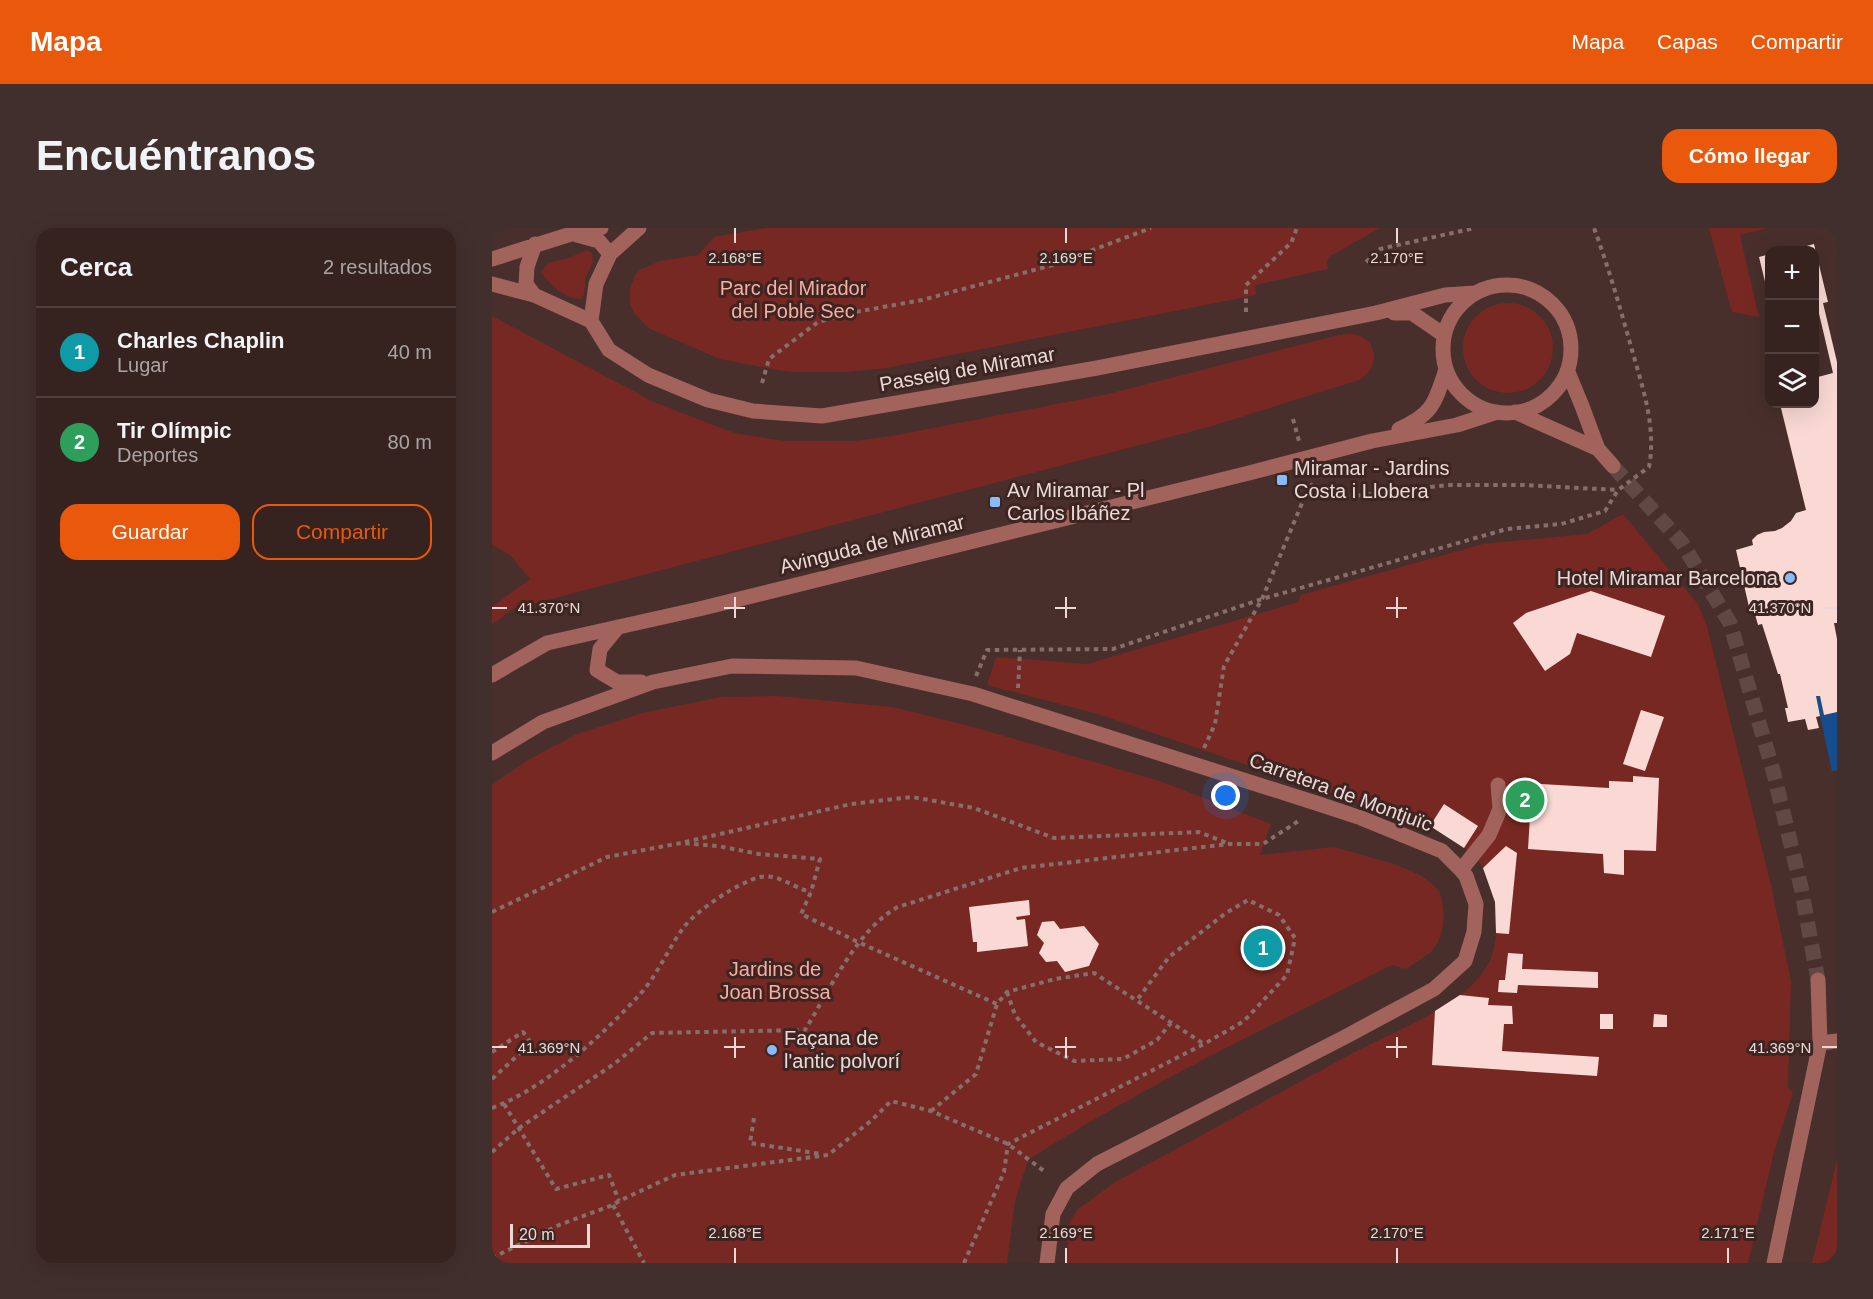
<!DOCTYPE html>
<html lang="es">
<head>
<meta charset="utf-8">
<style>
	body { margin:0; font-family:Helvetica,sans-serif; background:#412f2d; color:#f1f3f6 }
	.controls { position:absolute; right:18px; top:18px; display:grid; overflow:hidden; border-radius:12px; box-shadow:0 6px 24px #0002 }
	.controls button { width:54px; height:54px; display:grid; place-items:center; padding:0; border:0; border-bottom:2px solid #50403e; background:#362320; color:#f1f3f6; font:30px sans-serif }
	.scale { position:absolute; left:18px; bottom:15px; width:80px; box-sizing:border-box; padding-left:6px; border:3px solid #eadad7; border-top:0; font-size:16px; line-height:21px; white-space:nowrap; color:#eadad7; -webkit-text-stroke:4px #3d2522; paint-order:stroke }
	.you { position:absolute; left:734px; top:568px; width:21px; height:21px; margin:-15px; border:4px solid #fff; border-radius:50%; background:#1a73e8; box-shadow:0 0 0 9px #1a73e833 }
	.badge { display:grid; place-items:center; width:39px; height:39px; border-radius:50%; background:#ea580c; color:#fff; font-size:20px; font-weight:700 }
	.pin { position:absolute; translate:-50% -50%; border:3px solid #fff; box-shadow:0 2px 6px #0006 }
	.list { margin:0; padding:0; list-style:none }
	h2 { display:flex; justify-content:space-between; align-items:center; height:78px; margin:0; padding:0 24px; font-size:26px }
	h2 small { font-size:20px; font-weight:400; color:#aaa4a5 }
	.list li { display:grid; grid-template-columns:39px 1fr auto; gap:18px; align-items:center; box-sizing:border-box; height:90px; padding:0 24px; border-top:2px solid #50403e }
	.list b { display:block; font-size:22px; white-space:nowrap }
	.list p { margin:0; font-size:20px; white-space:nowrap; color:#aaa4a5 }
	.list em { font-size:20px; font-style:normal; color:#aaa4a5 }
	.actions { display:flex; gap:12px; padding:18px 24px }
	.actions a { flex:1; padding:14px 0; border:2px solid #ea580c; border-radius:18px; text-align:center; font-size:21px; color:#ea580c }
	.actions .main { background:#ea580c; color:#fff }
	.icon { flex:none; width:33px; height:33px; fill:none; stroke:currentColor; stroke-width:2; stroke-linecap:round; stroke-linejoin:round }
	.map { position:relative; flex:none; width:1345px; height:1035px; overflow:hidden; border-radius:18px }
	header { display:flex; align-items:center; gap:36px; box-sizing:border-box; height:84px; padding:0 30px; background:#ea580c; color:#fff }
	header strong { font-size:28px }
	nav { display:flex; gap:33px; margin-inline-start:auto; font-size:21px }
	.intro { display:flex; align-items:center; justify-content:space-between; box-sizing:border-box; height:144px; padding:0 36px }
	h1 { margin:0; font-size:42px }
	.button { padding:15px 27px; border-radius:18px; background:#ea580c; color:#fff; font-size:21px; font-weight:700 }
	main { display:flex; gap:36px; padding:0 36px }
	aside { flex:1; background:#362320; border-radius:18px; box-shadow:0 6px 24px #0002 }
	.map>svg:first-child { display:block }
	.green { fill:#782822 }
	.water { fill:#154e8f }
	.building { fill:#fad9d4 }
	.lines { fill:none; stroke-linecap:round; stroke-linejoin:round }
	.minor-tunnel { stroke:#604945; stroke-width:15; stroke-dasharray:15 8; stroke-linecap:butt }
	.path { stroke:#846f6b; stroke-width:4; stroke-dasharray:4.5 4.5; stroke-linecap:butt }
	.minor { stroke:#a1635b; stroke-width:15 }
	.ticks { fill:none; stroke:#eadad7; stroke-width:2 }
	.poi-dot { fill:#87bbfc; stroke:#3d2522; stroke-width:2 }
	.labels { text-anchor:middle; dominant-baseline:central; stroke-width:6; stroke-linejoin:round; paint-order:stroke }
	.park-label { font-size:20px; fill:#f8aca2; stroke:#3d2522 }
	.street-label { font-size:20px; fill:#eadad7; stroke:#3d2522 }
	.poi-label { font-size:20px; fill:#eadad7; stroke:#3d2522; text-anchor:start }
	.ticks-label { font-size:15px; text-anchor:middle; fill:#eadad7; stroke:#3d2522; stroke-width:6; stroke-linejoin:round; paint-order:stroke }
</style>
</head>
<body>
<header>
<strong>Mapa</strong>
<nav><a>Mapa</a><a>Capas</a><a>Compartir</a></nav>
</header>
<div class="intro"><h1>Encuéntranos</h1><a class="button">Cómo llegar</a></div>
<main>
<aside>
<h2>Cerca<small>2 resultados</small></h2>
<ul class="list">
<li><span class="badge" style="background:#0f9aa8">1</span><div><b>Charles Chaplin</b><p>Lugar</p></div><em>40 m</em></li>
<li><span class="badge" style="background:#2e9e5b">2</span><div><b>Tir Olímpic</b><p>Deportes</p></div><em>80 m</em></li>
</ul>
<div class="actions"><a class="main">Guardar</a><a>Compartir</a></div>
</aside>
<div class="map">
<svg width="1345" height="1035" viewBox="0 0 1345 1035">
	<rect width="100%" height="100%" fill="#482f2b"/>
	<!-- green -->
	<path class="green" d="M 274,0 L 888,0 L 838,28 L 835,33 L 836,41 L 763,57 L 764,67 L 394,140 L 354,144 L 299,144 L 280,141 L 228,131 L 156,100 L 142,85 L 138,76 L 138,61 L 143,47 L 148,42 L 168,33 L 206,27 L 222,9 Z
		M 1217,0 L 1275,0 L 1248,7 L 1267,89 L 1240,84 Z
		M 94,22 L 100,25 L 101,34 L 94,49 L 92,66 L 89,71 C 73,71 57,56 49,44 L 56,35 L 77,30 Z
		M971 120a45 45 0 1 1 90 0a45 45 0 1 1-90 0Z
		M 0,88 L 162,174 L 242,205 L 293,213 L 362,213 L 400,208 L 616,166 L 847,107 C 853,107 860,105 866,107 C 888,115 886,142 867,152 L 720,198 L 21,381 L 0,396 L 0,379 L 38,351 L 18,327 L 0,317 Z
		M 1131,286 L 1206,376 L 1214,395 L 1279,657 L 1299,753 L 1296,859 L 1301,865 L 1282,924 L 1256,1035 L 574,1035 L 578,993 L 586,981 L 625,953 C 704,910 782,868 861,825 C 902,803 968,780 994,740 C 1010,716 1007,664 991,639 C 974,615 942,601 919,584 L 907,586 L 822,560 L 606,486 L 495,457 L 504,429 L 595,436 L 806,374 L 809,367 L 991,316 L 1095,306 Z
		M 285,468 L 401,479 L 474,497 L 668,553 L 779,596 L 768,627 L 842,619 L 902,636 L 928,647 L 942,657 L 948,665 L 950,673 L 952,688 L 950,703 L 946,714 L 939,724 L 914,741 L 900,737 C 777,798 652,858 536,932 L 523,973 L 515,1035 L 0,1035 L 0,557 L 34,533 L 83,507 L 150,485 L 229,469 Z
		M 1345,931 L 1345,1035 L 1320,1035 L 1345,932 Z"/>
	<!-- water -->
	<path class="water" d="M 1324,468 L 1328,468 L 1332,487 L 1345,484 L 1345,542 L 1340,543 Z"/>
	<!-- building -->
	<path class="building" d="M 1322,16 L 1336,74 L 1331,75 L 1345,134 L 1345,395 L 1342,395 L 1345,411 L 1345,484 L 1332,487 L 1328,468 L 1324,468 L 1328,488 L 1324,489 L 1327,500 L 1316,502 L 1313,491 L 1296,494 L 1293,480 L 1296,480 L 1288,446 L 1286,446 L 1270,396 L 1266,397 L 1261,379 L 1257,379 L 1244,322 L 1261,317 L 1260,312 L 1265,307 L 1272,304 L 1283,303 L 1290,300 L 1299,293 L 1304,285 L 1314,282 L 1288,176 L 1322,176 L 1322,150 L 1341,145 L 1325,77 L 1322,77 L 1322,22 L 1300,22 Z
		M 1278,26 L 1278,70 L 1277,70 L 1267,29 Z
		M 1099,363 L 1173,388 L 1159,429 L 1085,405 L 1078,426 L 1053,443 L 1021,395 L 1034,385 Z
		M 1149,482 L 1172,489 L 1153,543 L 1131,536 Z
		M 1141,548 L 1167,550 L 1164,623 L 1132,622 L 1132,647 L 1112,645 L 1111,626 L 1036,621 L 1038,588 L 1030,587 L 1032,555 L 1117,560 L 1117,553 L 1141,554 Z
		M 952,576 L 986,598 L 972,620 L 938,598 Z
		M 1014,618 L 1025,625 L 1017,706 L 1004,705 L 1003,674 L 991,640 Z
		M 537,672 L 538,687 L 524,689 L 525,692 L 533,691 L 536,718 L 485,724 L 485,714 L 481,714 L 477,679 Z
		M 562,693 L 568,701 L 592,698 L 607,716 L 597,738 L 573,744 L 565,733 L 554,734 L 547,725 L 552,715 L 545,707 L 550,694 Z
		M 1016,725 L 1031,726 L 1030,741 L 1106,744 L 1106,760 L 1026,757 L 1025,765 L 1006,764 L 1007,752 L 1013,752 Z
		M 968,767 L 997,770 L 996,777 L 1020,778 L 1021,796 L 1012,796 L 1010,823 L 1107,829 L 1105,848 L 940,837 L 943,783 Z
		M 1108,786 L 1121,786 L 1121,801 L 1108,801 Z
		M 1162,786 L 1175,787 L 1175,799 L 1161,799 Z"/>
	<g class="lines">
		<!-- minor-tunnel -->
		<path class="minor-tunnel" d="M 1121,238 L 1190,315 L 1238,395 L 1282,546 L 1309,659 L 1326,752"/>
		<!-- path -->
		<path class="path" d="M 874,34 L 888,21 L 983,0
			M 754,84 L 754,57 L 799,15 L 805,0
			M 270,155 L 277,131 L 326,94 L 358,85 L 430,72 L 561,37 L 659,0
			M 801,191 L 807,213
			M 818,256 L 838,271 L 956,257 L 1031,257 L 1126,262
			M 484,448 L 495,422 L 621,421 L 770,371 L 1015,301 L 1069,296 L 1113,283 L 1126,262 L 1157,239 C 1165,197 1149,155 1138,115 C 1127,76 1116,38 1102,0
			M 526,460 L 528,422
			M 712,520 L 723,496 L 732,438 L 770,371 L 818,256
			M 193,614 L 359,576 L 420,569 L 482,580 L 562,610 L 707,604 L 735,615
			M 0,684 L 115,629 L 189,615 L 226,618 L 267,626 L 328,631 L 319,664 L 309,686 L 366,714 L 505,776 L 515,764 L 563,751 L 602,745 L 712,816
			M 515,764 L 523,787 L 544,814 L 582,833 L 631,831 L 665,812 L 679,795
			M 0,824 L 31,804 L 39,815 L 0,851
			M 12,876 L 64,961 L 117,947 L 127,973
			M 0,880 C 54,860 112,806 150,764 C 167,744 177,719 192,699 C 205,682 247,654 268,649 C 286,645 301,660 319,664
			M 439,883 L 484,846 L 505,776
			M 262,890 L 258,915 L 329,926
			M 0,924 L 27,900 L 122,836 L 160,805 L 313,802 C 337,763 366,700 406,679 L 529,640 L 737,616 L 771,616 L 808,592
			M 121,977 L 152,1035
			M 0,1030 L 67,997 L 121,977 L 127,973 L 183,947 L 336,927 L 380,892 L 399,873 L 439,883 L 516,916 L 552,943
			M 472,1035 L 512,944 L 516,916 L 712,816 L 752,793 L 795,747 L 803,710 L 787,687 L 756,672 L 734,685 L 677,729 L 645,772"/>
		<!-- minor -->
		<path class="minor" d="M 85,7 L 107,13 L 118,26
			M 0,31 L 79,6 L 109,0
			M 0,56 L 42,67 L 99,93 L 117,122 L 156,147 L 216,172 L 261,183 L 330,188 L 605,140 L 884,85 L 953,67 L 983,65
			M951 121a64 64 0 1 1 128 0a64 64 0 1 1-128 0Z
			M 42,67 L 34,56 L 35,39 L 43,16
			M 902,85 L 920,85 L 952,107
			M 99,93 L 104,56 L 118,26 L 147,0
			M 1076,144 L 1090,178 L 1106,221
			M 1023,184 L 1106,221 L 1121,238
			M 907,201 C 941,186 943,175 954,141
			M 126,399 L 108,421 L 105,442 L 125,454 L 149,454
			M 0,447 L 55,415 L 207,381 L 757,245 L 880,213 L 965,197 L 1005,184
			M 0,525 L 51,494 L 161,454 L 240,438 L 364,440 L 481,466 L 827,576 L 869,590 L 950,623 L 969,642 L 974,648 L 984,676 L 982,704 L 973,733 L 942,761 L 853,809 L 605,936 L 575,960 L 561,986 L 555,1035
			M 969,642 L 997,607 L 1008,581 L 1006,557
			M 1328,815 L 1345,813
			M 1282,1035 L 1328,815 L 1326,752"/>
	</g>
	<!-- ticks -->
	<path class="ticks" d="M 243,0 L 243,15M 574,0 L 574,15M 905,0 L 905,15M 243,369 L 243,390M 574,369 L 574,390M 905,369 L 905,390M 0,380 L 15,380M 232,380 L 253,380M 563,380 L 584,380M 894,380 L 915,380M 1330,380 L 1345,380M 243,809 L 243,830M 574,809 L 574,830M 905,809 L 905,830M 0,819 L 15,819M 232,819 L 253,819M 563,819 L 584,819M 894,819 L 915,819M 1330,819 L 1345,819M 243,1020 L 243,1035M 574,1020 L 574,1035M 905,1020 L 905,1035M 1236,1020 L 1236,1035"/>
	<!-- markers -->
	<g class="poi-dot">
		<rect x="784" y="246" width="12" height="12" rx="3"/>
		<rect x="497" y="268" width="12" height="12" rx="3"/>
		<circle cx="1298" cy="350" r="6"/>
		<circle cx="280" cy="822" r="6"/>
	</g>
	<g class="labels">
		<!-- park labels -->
		<g class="park-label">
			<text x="301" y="60">Parc del Mirador<tspan x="301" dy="23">del Poble Sec</tspan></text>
			<text x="283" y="741">Jardins de<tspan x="283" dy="23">Joan Brossa</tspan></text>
		</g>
		<!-- street labels -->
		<g class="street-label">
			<text transform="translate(475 141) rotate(-10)">Passeig de Miramar</text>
			<text transform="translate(380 316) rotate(-14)">Avinguda de Miramar</text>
			<text transform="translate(849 564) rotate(20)">Carretera de Montjuïc</text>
		</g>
		<!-- poi labels -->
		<g class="poi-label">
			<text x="802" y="240">Miramar - Jardins<tspan x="802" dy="23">Costa i Llobera</tspan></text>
			<text x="515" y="262">Av Miramar - Pl<tspan x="515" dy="23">Carlos Ibáñez</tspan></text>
			<text x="1286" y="350" text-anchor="end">Hotel Miramar Barcelona</text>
			<text x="292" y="810">Façana de<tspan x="292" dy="23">l'antic polvorí</tspan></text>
		</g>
	</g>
	<g class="ticks-label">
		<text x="243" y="35">2.168°E</text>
		<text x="574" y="35">2.169°E</text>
		<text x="905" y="35">2.170°E</text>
		<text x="57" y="385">41.370°N</text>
		<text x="1288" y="385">41.370°N</text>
		<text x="57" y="825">41.369°N</text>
		<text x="1288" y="825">41.369°N</text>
		<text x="243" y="1010">2.168°E</text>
		<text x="574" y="1010">2.169°E</text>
		<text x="905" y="1010">2.170°E</text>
		<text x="1236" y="1010">2.171°E</text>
	</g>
</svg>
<div class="controls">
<button>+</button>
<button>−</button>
<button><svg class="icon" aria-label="layers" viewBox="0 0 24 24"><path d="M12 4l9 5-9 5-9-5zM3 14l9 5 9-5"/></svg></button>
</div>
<div class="scale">20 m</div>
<div class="you"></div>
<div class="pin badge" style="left:771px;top:720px;background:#0f9aa8">1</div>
<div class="pin badge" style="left:1033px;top:572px;background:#2e9e5b">2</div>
</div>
</main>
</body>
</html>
